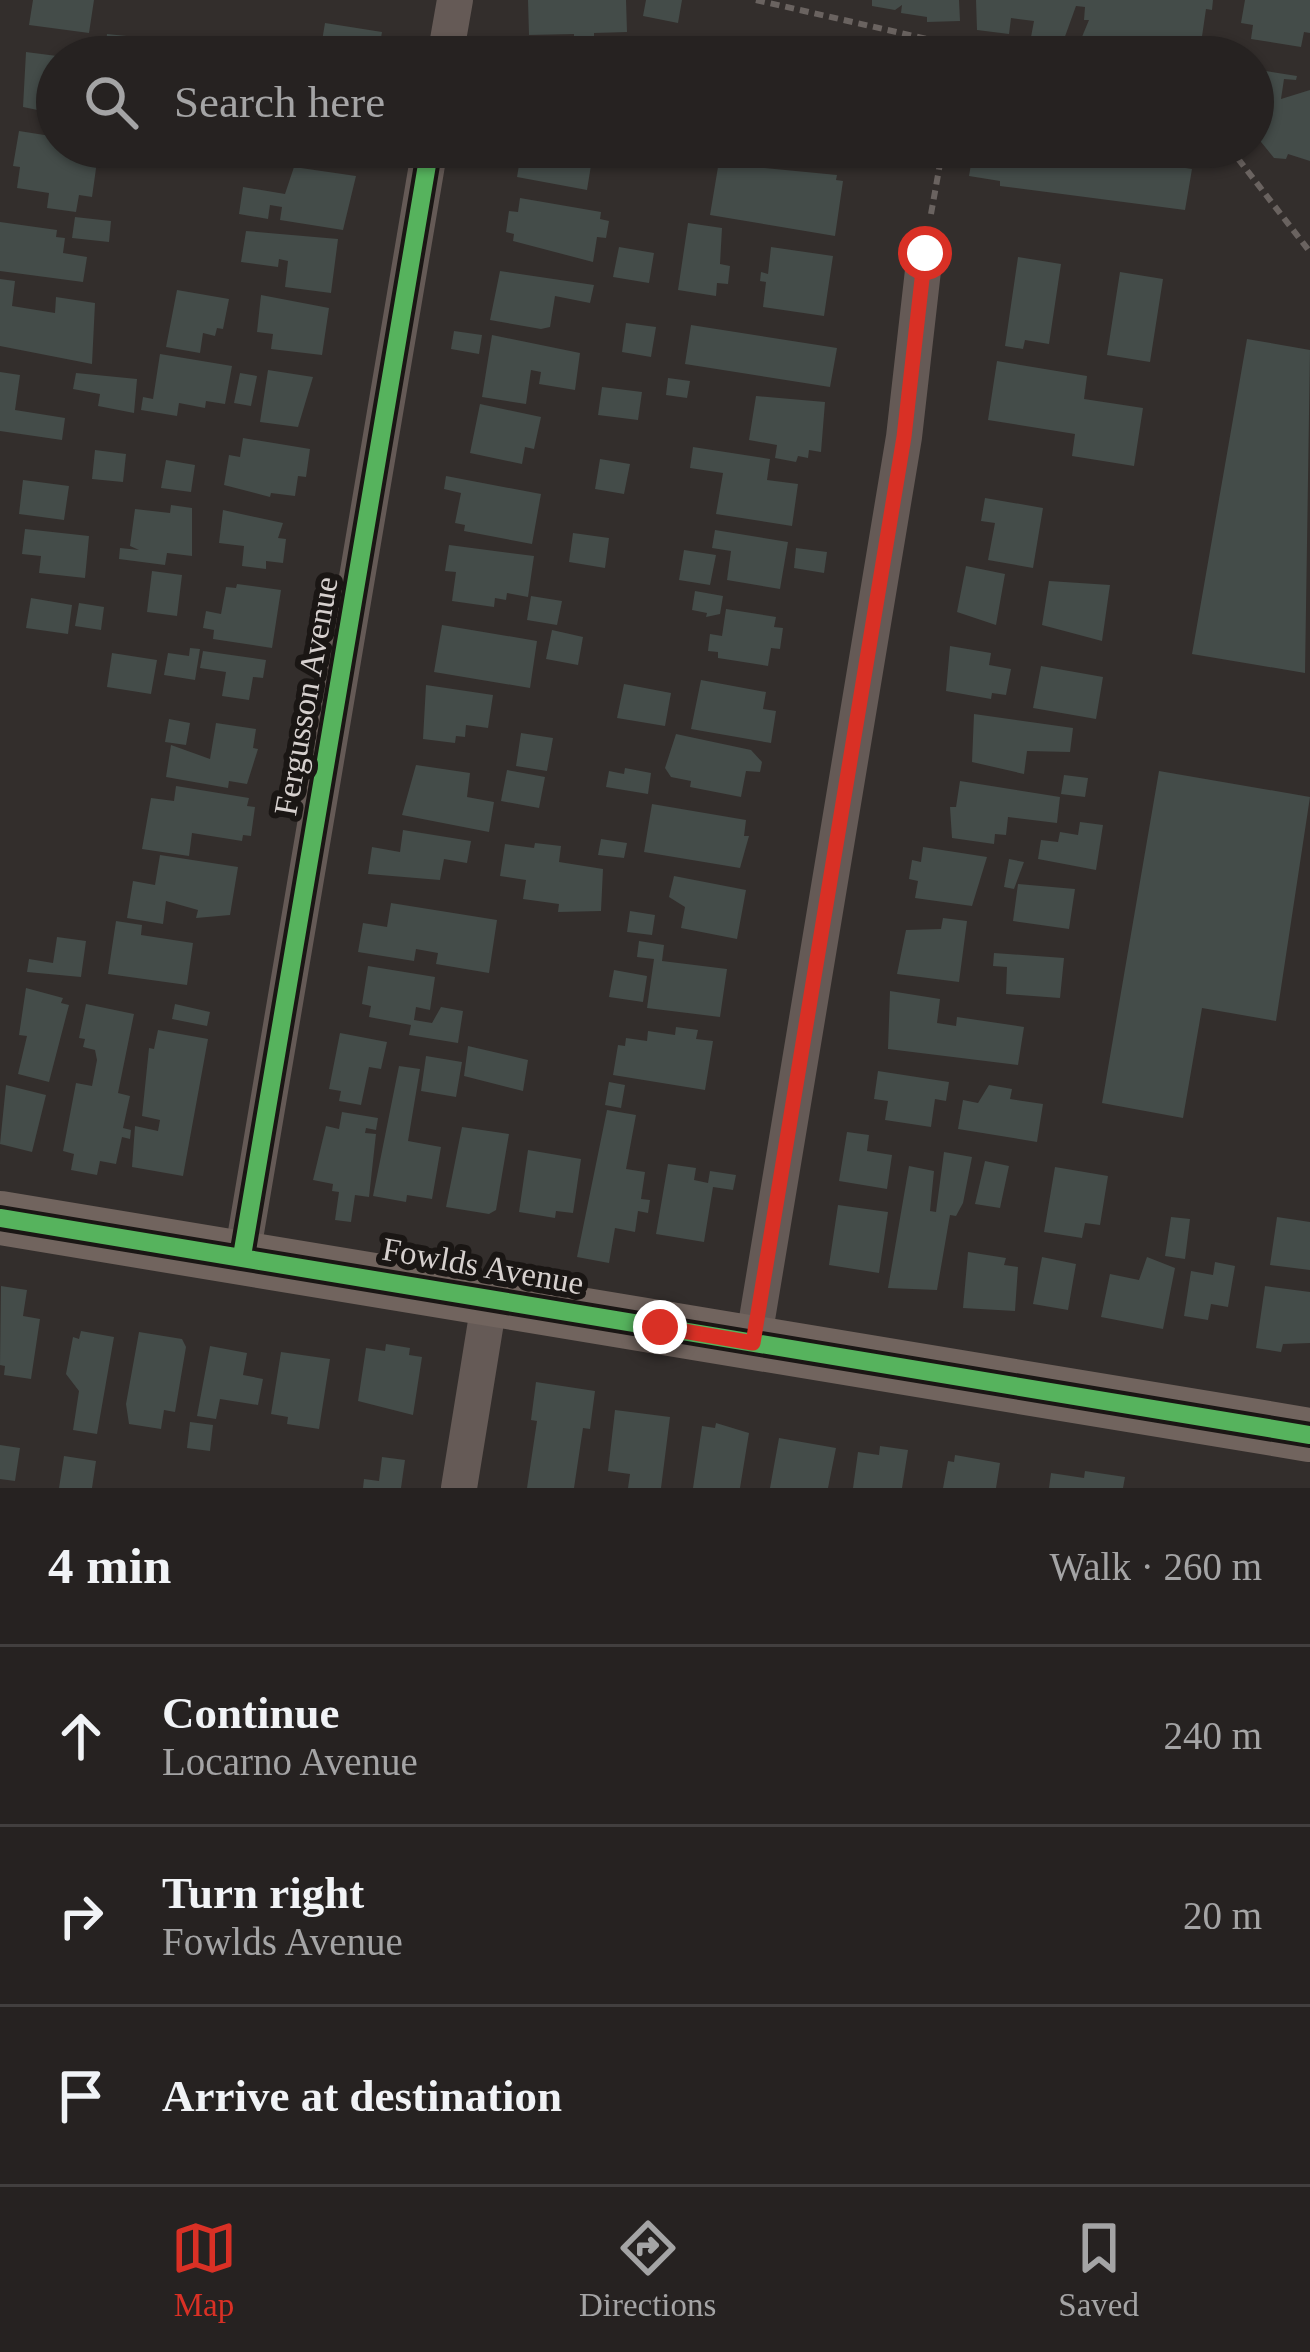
<!DOCTYPE html>
<html lang="en">
<head>
<meta charset="utf-8">
<style>
	body { margin:0; font-family:"Times New Roman",serif; background:#322f2e; color:#f1f3f6 }
	.stop { position:absolute; width:36px; height:36px; margin:-27px; border:9px solid #d93025; border-radius:50%; background:#fff }
	.stop.end { background:#d93025; border-color:#fff; box-shadow:0 3px 12px #0008 }
	.list { margin:0; padding:0; list-style:none }
	h2 { display:flex; justify-content:space-between; align-items:center; height:156px; margin:0; padding:0 48px; font-size:51px }
	h2 small { font-size:39px; font-weight:400; color:#a4a4a5 }
	.list li { display:grid; grid-template-columns:78px 1fr auto; gap:36px; align-items:center; box-sizing:border-box; height:180px; padding:0 48px; border-top:3px solid #423f3f }
	.list b { display:block; font-size:45px; white-space:nowrap }
	.list p { margin:0; font-size:39px; white-space:nowrap; color:#a4a4a5 }
	.list em { font-size:39px; font-style:normal; color:#a4a4a5 }
	.icon { flex:none; width:66px; height:66px; fill:none; stroke:currentColor; stroke-width:2; stroke-linecap:round; stroke-linejoin:round }
	.map { position:relative; flex:none; width:1310px; height:1488px; overflow:hidden }
	.search { position:absolute; background:#262221; box-shadow:0 3px 9px #0004; left:36px; right:36px; top:36px; height:132px; display:flex; align-items:center; gap:30px; box-sizing:border-box; padding:0 42px; border-radius:66px; color:#a4a4a5; font-size:45px }
	.sheet { height:696px; background:#262221 }
	nav { display:flex; justify-content:space-around; align-items:center; box-sizing:border-box; height:168px; border-top:3px solid #423f3f; background:#262221; font-size:33px; color:#a4a4a5 }
	nav a { display:grid; justify-items:center; gap:6px }
	nav .on { color:#d93025 }
	.map>svg:first-child { display:block }
	.building { fill:#444c49 }
	.lines { fill:none; stroke-linecap:round; stroke-linejoin:round }
	.path { stroke:#6a6360; stroke-width:6; stroke-dasharray:9 6; stroke-linecap:butt }
	.street { stroke:#655a56; stroke-width:36 }
	.secondary { stroke:#71645e; stroke-width:54 }
	.cycleway-casing { stroke:#1a1614; stroke-width:26 }
	.cycleway { stroke:#56b35d; stroke-width:18 }
	.route { stroke:#d93025; stroke-width:15 }
	.labels { text-anchor:middle; dominant-baseline:central; stroke-width:12; stroke-linejoin:round; paint-order:stroke }
	.street-label { font-size:33px; fill:#d6d0ce; stroke:#1a1614 }
</style>
</head>
<body>
<div class="map">
<svg width="1310" height="1488" viewBox="0 0 1310 1488">
	<rect width="100%" height="100%" fill="#332e2c"/>
	<!-- building -->
	<path class="building" d="M 33,0 L 94,0 L 89,33 L 29,25 Z
		M 528,0 L 626,0 L 627,32 L 594,33 L 594,47 L 574,47 L 574,34 L 529,35 Z
		M 646,0 L 682,0 L 678,23 L 643,16 Z
		M 872,0 L 959,0 L 960,21 L 927,22 L 927,17 L 901,13 L 902,5 L 895,10 L 872,6 Z
		M 976,0 L 1213,0 L 1212,10 L 1206,9 L 1199,57 L 1079,44 L 1089,20 L 1084,20 L 1085,7 L 1076,6 L 1063,42 L 1031,37 L 1034,21 L 1011,18 L 1009,34 L 977,30 Z
		M 1245,0 L 1310,0 L 1310,33 L 1304,32 L 1301,47 L 1251,39 L 1253,25 L 1241,23 Z
		M 325,23 L 382,32 L 378,57 L 282,57 L 284,41 L 321,47 Z
		M 107,34 L 146,38 L 144,57 L 105,56 Z
		M 26,52 L 57,56 L 57,114 L 23,107 Z
		M 1253,69 L 1297,76 L 1296,80 L 1284,79 L 1281,99 L 1310,90 L 1310,161 L 1288,154 L 1286,159 L 1274,158 L 1257,137 Z
		M 19,131 L 57,137 L 57,147 L 99,147 L 92,197 L 79,195 L 76,212 L 47,208 L 49,193 L 17,188 L 20,167 L 13,166 Z
		M 183,147 L 214,147 L 210,167 L 180,163 Z
		M 293,147 L 344,147 L 342,156 L 326,154 L 326,161 L 302,158 Z
		M 356,147 L 391,147 L 388,165 L 354,160 Z
		M 522,147 L 594,147 L 587,190 L 517,177 Z
		M 974,147 L 1084,147 L 1117,156 L 1118,150 L 1155,157 L 1154,163 L 1192,169 L 1185,210 L 1000,186 L 1000,181 L 969,176 Z
		M 726,156 L 755,161 L 754,167 L 837,175 L 836,180 L 843,181 L 835,236 L 710,215 L 719,161 Z
		M 294,167 L 356,176 L 343,230 L 280,220 L 282,207 L 270,205 L 268,219 L 239,214 L 243,187 L 285,194 Z
		M 520,198 L 601,212 L 600,219 L 609,221 L 606,238 L 597,237 L 593,262 L 513,241 L 514,234 L 506,232 L 509,211 L 518,212 Z
		M 75,217 L 111,221 L 109,242 L 72,238 Z
		M 0,222 L 57,230 L 56,237 L 65,238 L 63,253 L 87,257 L 83,282 L 0,271 Z
		M 688,223 L 722,228 L 720,264 L 730,266 L 728,284 L 717,283 L 716,296 L 678,290 Z
		M 246,231 L 338,239 L 331,293 L 285,287 L 288,261 L 279,259 L 278,267 L 241,262 Z
		M 619,247 L 654,253 L 649,283 L 613,277 Z
		M 771,247 L 833,256 L 824,316 L 763,307 L 766,282 L 760,281 L 761,272 L 768,274 Z
		M 1018,257 L 1061,264 L 1049,344 L 1025,340 L 1023,349 L 1005,346 Z
		M 500,271 L 594,285 L 590,303 L 555,296 L 550,327 L 541,329 L 490,320 Z
		M 1120,272 L 1163,279 L 1150,362 L 1107,355 Z
		M 0,279 L 15,281 L 12,306 L 55,313 L 56,297 L 95,303 L 92,364 L 0,346 Z
		M 177,290 L 229,299 L 223,329 L 217,328 L 215,336 L 203,333 L 200,353 L 166,347 Z
		M 261,295 L 329,308 L 322,355 L 271,349 L 273,334 L 257,332 Z
		M 626,323 L 656,327 L 651,357 L 622,352 Z
		M 691,325 L 837,348 L 830,387 L 685,364 Z
		M 454,331 L 482,335 L 479,354 L 451,349 Z
		M 492,335 L 580,353 L 575,390 L 539,384 L 541,372 L 531,370 L 526,404 L 482,397 Z
		M 1247,339 L 1310,350 L 1305,673 L 1192,654 Z
		M 160,354 L 232,366 L 225,404 L 206,401 L 205,408 L 179,403 L 177,416 L 141,410 L 143,397 L 153,399 Z
		M 997,361 L 1087,376 L 1084,399 L 1143,408 L 1134,466 L 1072,456 L 1075,434 L 988,420 Z
		M 268,370 L 313,377 L 298,427 L 260,422 Z
		M 0,372 L 20,375 L 15,410 L 65,418 L 62,440 L 0,431 Z
		M 76,373 L 137,379 L 134,413 L 98,406 L 100,394 L 73,389 Z
		M 240,373 L 257,376 L 251,406 L 234,403 Z
		M 668,378 L 690,381 L 687,398 L 666,395 Z
		M 602,387 L 642,392 L 638,420 L 598,415 Z
		M 756,396 L 825,402 L 821,452 L 809,450 L 808,458 L 798,456 L 796,462 L 775,458 L 777,445 L 749,440 Z
		M 480,404 L 541,417 L 534,449 L 525,447 L 522,464 L 470,453 Z
		M 243,438 L 310,449 L 306,477 L 298,476 L 295,496 L 271,493 L 270,497 L 224,485 L 229,455 L 240,457 Z
		M 693,447 L 770,459 L 767,480 L 798,484 L 792,526 L 716,514 L 723,473 L 690,468 Z
		M 95,450 L 126,454 L 123,482 L 92,479 Z
		M 600,459 L 630,464 L 624,494 L 595,489 Z
		M 166,460 L 195,465 L 191,492 L 161,488 Z
		M 446,476 L 541,494 L 532,544 L 464,531 L 465,525 L 455,523 L 461,493 L 444,489 Z
		M 23,480 L 69,486 L 64,520 L 19,514 Z
		M 985,498 L 1043,508 L 1033,568 L 988,560 L 995,523 L 981,521 Z
		M 171,505 L 192,508 L 192,556 L 167,553 L 165,565 L 119,559 L 120,548 L 139,550 L 130,546 L 135,509 L 170,513 Z
		M 223,510 L 283,523 L 278,538 L 286,539 L 283,563 L 266,561 L 266,569 L 242,566 L 244,546 L 219,543 Z
		M 25,529 L 89,536 L 85,578 L 39,573 L 41,556 L 22,554 Z
		M 715,530 L 788,542 L 780,589 L 727,580 L 731,551 L 712,548 Z
		M 573,533 L 609,538 L 605,568 L 569,562 Z
		M 449,545 L 534,556 L 528,597 L 507,593 L 506,600 L 495,598 L 494,607 L 452,601 L 456,572 L 445,571 Z
		M 796,548 L 827,552 L 824,573 L 794,568 Z
		M 684,550 L 716,555 L 710,585 L 679,580 Z
		M 966,566 L 1005,574 L 996,625 L 957,612 Z
		M 152,571 L 182,575 L 177,616 L 147,612 Z
		M 1049,581 L 1110,585 L 1102,641 L 1042,625 Z
		M 237,584 L 281,590 L 272,648 L 213,639 L 214,630 L 203,628 L 206,611 L 221,614 L 226,587 L 236,588 Z
		M 695,591 L 723,596 L 720,614 L 706,617 L 707,613 L 692,610 Z
		M 531,596 L 562,601 L 557,625 L 527,620 Z
		M 31,598 L 72,605 L 68,634 L 26,628 Z
		M 79,603 L 104,607 L 101,630 L 75,626 Z
		M 726,609 L 776,617 L 774,627 L 783,628 L 780,649 L 771,648 L 768,666 L 718,658 L 718,652 L 708,651 L 710,634 L 722,636 Z
		M 442,625 L 537,641 L 530,688 L 434,672 Z
		M 552,630 L 583,637 L 578,665 L 546,659 Z
		M 950,646 L 991,653 L 989,665 L 1011,669 L 1006,695 L 992,693 L 991,699 L 946,691 Z
		M 190,648 L 200,649 L 195,680 L 164,675 L 168,653 L 189,656 Z
		M 203,651 L 266,660 L 263,678 L 253,677 L 249,700 L 222,696 L 226,672 L 200,668 Z
		M 112,653 L 157,660 L 151,694 L 107,687 Z
		M 1041,666 L 1103,677 L 1096,719 L 1033,708 Z
		M 701,680 L 766,692 L 763,709 L 776,711 L 771,743 L 691,729 Z
		M 624,684 L 671,693 L 665,726 L 617,718 Z
		M 426,685 L 493,695 L 488,728 L 466,725 L 465,737 L 456,736 L 455,743 L 423,739 Z
		M 974,714 L 1073,728 L 1070,752 L 1027,751 L 1024,774 L 972,762 Z
		M 169,719 L 190,723 L 186,745 L 165,742 Z
		M 216,723 L 256,729 L 253,748 L 258,749 L 247,784 L 229,781 L 228,788 L 166,777 L 171,745 L 210,759 Z
		M 521,733 L 553,738 L 547,771 L 516,766 Z
		M 676,734 L 751,750 L 762,762 L 760,772 L 746,771 L 741,797 L 690,787 L 691,781 L 671,777 L 665,768 Z
		M 416,765 L 470,773 L 467,797 L 494,802 L 489,832 L 402,815 Z
		M 625,768 L 651,773 L 648,794 L 606,787 L 609,771 L 624,774 Z
		M 507,770 L 545,777 L 539,808 L 501,801 Z
		M 1159,771 L 1310,797 L 1276,1021 L 1202,1008 L 1183,1118 L 1102,1103 Z
		M 1064,775 L 1088,778 L 1085,797 L 1061,794 Z
		M 960,781 L 1060,797 L 1057,823 L 1008,817 L 1006,835 L 995,834 L 994,844 L 952,838 L 950,807 L 956,807 Z
		M 176,786 L 249,798 L 247,806 L 255,807 L 251,836 L 243,835 L 242,841 L 192,833 L 189,856 L 142,849 L 151,798 L 174,801 Z
		M 652,804 L 746,820 L 744,836 L 749,836 L 740,868 L 644,852 Z
		M 1080,822 L 1103,825 L 1096,870 L 1038,859 L 1041,840 L 1058,842 L 1060,832 L 1078,835 Z
		M 403,830 L 471,841 L 467,863 L 444,859 L 440,880 L 368,874 L 372,847 L 400,852 Z
		M 601,839 L 627,843 L 624,858 L 598,855 Z
		M 535,843 L 561,846 L 559,862 L 603,869 L 601,911 L 558,912 L 559,904 L 523,899 L 526,880 L 500,876 L 505,844 L 534,848 Z
		M 923,847 L 987,857 L 972,906 L 915,898 L 918,881 L 909,879 L 912,860 L 921,862 Z
		M 160,855 L 238,867 L 230,915 L 196,918 L 198,910 L 166,901 L 163,924 L 127,918 L 133,881 L 155,885 Z
		M 1009,859 L 1024,862 L 1014,889 L 1004,887 Z
		M 674,876 L 746,890 L 737,939 L 681,928 L 685,907 L 669,897 Z
		M 1018,884 L 1075,889 L 1069,929 L 1013,921 Z
		M 391,903 L 497,920 L 489,973 L 436,964 L 438,953 L 416,949 L 414,961 L 358,952 L 363,923 L 387,927 Z
		M 630,911 L 655,915 L 652,935 L 627,932 Z
		M 943,918 L 967,921 L 959,982 L 897,974 L 906,930 L 941,929 Z
		M 116,921 L 142,925 L 141,935 L 193,943 L 187,985 L 108,974 Z
		M 57,937 L 86,941 L 81,977 L 27,972 L 29,959 L 53,963 Z
		M 639,941 L 664,945 L 662,961 L 727,969 L 720,1017 L 647,1008 L 654,959 L 637,957 Z
		M 994,953 L 1064,958 L 1060,998 L 1006,994 L 1007,967 L 993,966 Z
		M 368,966 L 435,977 L 430,1010 L 416,1007 L 414,1020 L 432,1023 L 441,1007 L 463,1011 L 458,1043 L 409,1035 L 411,1025 L 369,1017 L 371,1006 L 362,1004 Z
		M 614,970 L 647,976 L 643,1002 L 609,997 Z
		M 26,988 L 63,998 L 61,1003 L 69,1005 L 49,1082 L 18,1074 L 27,1036 L 19,1035 Z
		M 890,991 L 940,999 L 937,1023 L 956,1026 L 957,1017 L 1024,1027 L 1018,1065 L 888,1049 Z
		M 86,1004 L 134,1014 L 118,1093 L 130,1096 L 123,1128 L 131,1130 L 130,1139 L 122,1137 L 116,1164 L 100,1161 L 97,1175 L 71,1170 L 74,1154 L 63,1151 L 76,1083 L 92,1086 L 97,1060 L 95,1050 L 83,1047 L 85,1039 L 79,1038 Z
		M 175,1004 L 210,1012 L 207,1026 L 172,1019 Z
		M 676,1027 L 698,1030 L 696,1039 L 713,1041 L 705,1090 L 613,1075 L 618,1045 L 625,1046 L 626,1038 L 647,1041 L 648,1031 L 675,1035 Z
		M 158,1030 L 208,1039 L 183,1176 L 132,1167 L 135,1126 L 158,1131 L 160,1120 L 142,1116 L 149,1048 L 154,1049 Z
		M 340,1033 L 387,1042 L 381,1069 L 369,1067 L 361,1105 L 339,1101 L 341,1091 L 329,1089 Z
		M 468,1046 L 528,1060 L 523,1091 L 464,1076 Z
		M 426,1056 L 462,1062 L 456,1097 L 421,1091 Z
		M 399,1066 L 420,1069 L 408,1141 L 441,1147 L 432,1199 L 407,1195 L 406,1202 L 373,1196 Z
		M 878,1071 L 949,1082 L 946,1101 L 935,1099 L 931,1127 L 885,1120 L 888,1101 L 874,1099 Z
		M 609,1082 L 625,1085 L 621,1108 L 605,1105 Z
		M 6,1085 L 46,1095 L 32,1152 L 0,1144 Z
		M 989,1085 L 1012,1089 L 1010,1099 L 1043,1104 L 1037,1142 L 958,1129 L 963,1100 L 978,1103 Z
		M 607,1110 L 636,1115 L 626,1169 L 645,1172 L 641,1199 L 650,1200 L 648,1213 L 638,1211 L 635,1232 L 615,1228 L 609,1263 L 577,1257 Z
		M 342,1112 L 378,1118 L 376,1130 L 366,1128 L 365,1133 L 376,1134 L 369,1197 L 355,1195 L 351,1222 L 335,1220 L 339,1192 L 332,1191 L 333,1184 L 313,1180 L 326,1126 L 339,1129 Z
		M 462,1127 L 509,1134 L 496,1210 L 489,1214 L 446,1207 Z
		M 847,1132 L 869,1135 L 867,1151 L 892,1155 L 887,1189 L 839,1181 Z
		M 528,1150 L 581,1159 L 573,1213 L 556,1211 L 555,1218 L 519,1212 Z
		M 944,1152 L 972,1157 L 963,1203 L 956,1216 L 950,1215 L 937,1290 L 888,1288 L 909,1166 L 934,1171 L 930,1211 L 936,1212 Z
		M 985,1161 L 1009,1166 L 1000,1208 L 975,1204 Z
		M 668,1164 L 696,1168 L 694,1180 L 708,1183 L 710,1171 L 736,1175 L 733,1190 L 713,1187 L 704,1242 L 656,1234 Z
		M 1055,1167 L 1108,1176 L 1100,1225 L 1085,1223 L 1082,1238 L 1044,1232 Z
		M 838,1205 L 888,1212 L 879,1273 L 829,1265 Z
		M 1171,1217 L 1190,1219 L 1185,1259 L 1165,1256 Z
		M 1277,1217 L 1310,1222 L 1310,1270 L 1270,1265 Z
		M 968,1252 L 1006,1258 L 1004,1265 L 1018,1267 L 1015,1311 L 963,1308 Z
		M 1042,1257 L 1076,1264 L 1068,1310 L 1033,1304 Z
		M 1147,1257 L 1175,1268 L 1163,1329 L 1101,1317 L 1110,1274 L 1139,1280 Z
		M 1215,1262 L 1235,1266 L 1228,1307 L 1211,1304 L 1208,1320 L 1184,1316 L 1191,1271 L 1213,1275 Z
		M 1,1286 L 27,1290 L 23,1316 L 40,1319 L 31,1379 L 4,1375 L 5,1366 L 0,1365 Z
		M 1265,1286 L 1310,1292 L 1310,1343 L 1283,1344 L 1281,1352 L 1256,1348 Z
		M 81,1331 L 114,1337 L 97,1434 L 73,1430 L 79,1391 L 66,1374 L 73,1337 L 79,1339 Z
		M 139,1332 L 182,1339 L 186,1347 L 175,1412 L 164,1410 L 161,1429 L 129,1424 L 126,1404 Z
		M 386,1344 L 410,1348 L 409,1355 L 422,1357 L 413,1415 L 358,1401 L 366,1348 L 385,1351 Z
		M 210,1346 L 247,1353 L 243,1375 L 263,1379 L 258,1405 L 220,1399 L 216,1419 L 197,1416 Z
		M 281,1352 L 330,1359 L 319,1429 L 287,1424 L 288,1417 L 271,1414 Z
		M 536,1382 L 595,1391 L 590,1429 L 583,1428 L 574,1488 L 527,1488 L 537,1421 L 531,1420 Z
		M 615,1410 L 670,1417 L 661,1488 L 628,1488 L 630,1474 L 608,1471 Z
		M 190,1422 L 213,1425 L 210,1451 L 187,1448 Z
		M 716,1423 L 749,1433 L 740,1488 L 693,1488 L 702,1426 L 715,1428 Z
		M 779,1438 L 836,1448 L 828,1488 L 770,1488 Z
		M 0,1445 L 20,1448 L 15,1481 L 0,1479 Z
		M 880,1446 L 908,1450 L 902,1488 L 853,1488 L 858,1452 L 879,1455 Z
		M 955,1455 L 1000,1463 L 996,1488 L 943,1488 L 948,1461 L 954,1462 Z
		M 64,1456 L 96,1461 L 92,1488 L 59,1488 Z
		M 382,1457 L 405,1460 L 401,1488 L 363,1488 L 364,1479 L 379,1481 Z
		M 1085,1471 L 1125,1477 L 1123,1488 L 1049,1488 L 1051,1473 L 1084,1478 Z"/>
	<g class="lines">
		<!-- path -->
		<path class="path" d="M 756,0 L 1006,57
			M 1229,147 L 1310,252
			M 931,214 L 943,147"/>
		<!-- street -->
		<path class="street" d="M 445,57 L 455,0
			M 242,1256 L 430,147
			M 753,1343 L 904,437 L 925,253
			M 459,1488 L 490,1297"/>
		<!-- secondary -->
		<path class="secondary" d="M 0,1218 L 1310,1435"/>
		<defs>
			<path id="cycleway" d="M 0,1218 L 1310,1435
				M 242,1256 L 430,147"/>
		</defs>
		<!-- cycleway casing -->
		<use href="#cycleway" class="cycleway-casing"/>
		<!-- cycleway -->
		<use href="#cycleway" class="cycleway"/>
	</g>
	<g class="lines">
		<!-- route -->
		<path class="route" d="M 660,1327 L 753,1343 L 904,437 L 925,253"/>
	</g>
	<g class="labels">
		<!-- street labels -->
		<g class="street-label">
			<text transform="translate(306 696) rotate(-80)">Fergusson Avenue</text>
			<text transform="translate(483 1266) rotate(10)">Fowlds Avenue</text>
		</g>
	</g>
</svg>
<div class="stop" style="left:925px;top:253px"></div>
<div class="stop end" style="left:660px;top:1327px"></div>
<div class="search"><svg class="icon" aria-label="search" viewBox="0 0 24 24"><circle cx="10" cy="10" r="6"/><path d="M15 15l6 6"/></svg>Search here</div>
</div>
<section class="sheet">
<h2>4 min<small>Walk · 260 m</small></h2>
<ul class="list">
<li><svg class="icon" aria-label="ahead" viewBox="0 0 24 24"><path d="M12 20V5M6 11l6-6 6 6"/></svg><div><b>Continue</b><p>Locarno Avenue</p></div><em>240 m</em></li>
<li><svg class="icon" aria-label="right" viewBox="0 0 24 24"><path d="M7 20v-9h11M14 6l5 5-5 5"/></svg><div><b>Turn right</b><p>Fowlds Avenue</p></div><em>20 m</em></li>
<li><svg class="icon" aria-label="arrive" viewBox="0 0 24 24"><path d="M6 21V4h12l-3 4 3 4H6"/></svg><div><b>Arrive at destination</b></div></li>
</ul>
</section>
<nav>
<a class="on"><svg class="icon" aria-label="map" viewBox="0 0 24 24"><path d="M3 6l6-2 6 2 6-2v14l-6 2-6-2-6 2zM9 4v14M15 6v14"/></svg>Map</a>
<a><svg class="icon" aria-label="directions" viewBox="0 0 24 24"><path d="M12 3l9 9-9 9-9-9zM9 14v-3h6M13 9l2 2-2 2"/></svg>Directions</a>
<a><svg class="icon" aria-label="saved" viewBox="0 0 24 24"><path d="M7 4h10v16l-5-4-5 4z"/></svg>Saved</a>
</nav>
</body>
</html>
